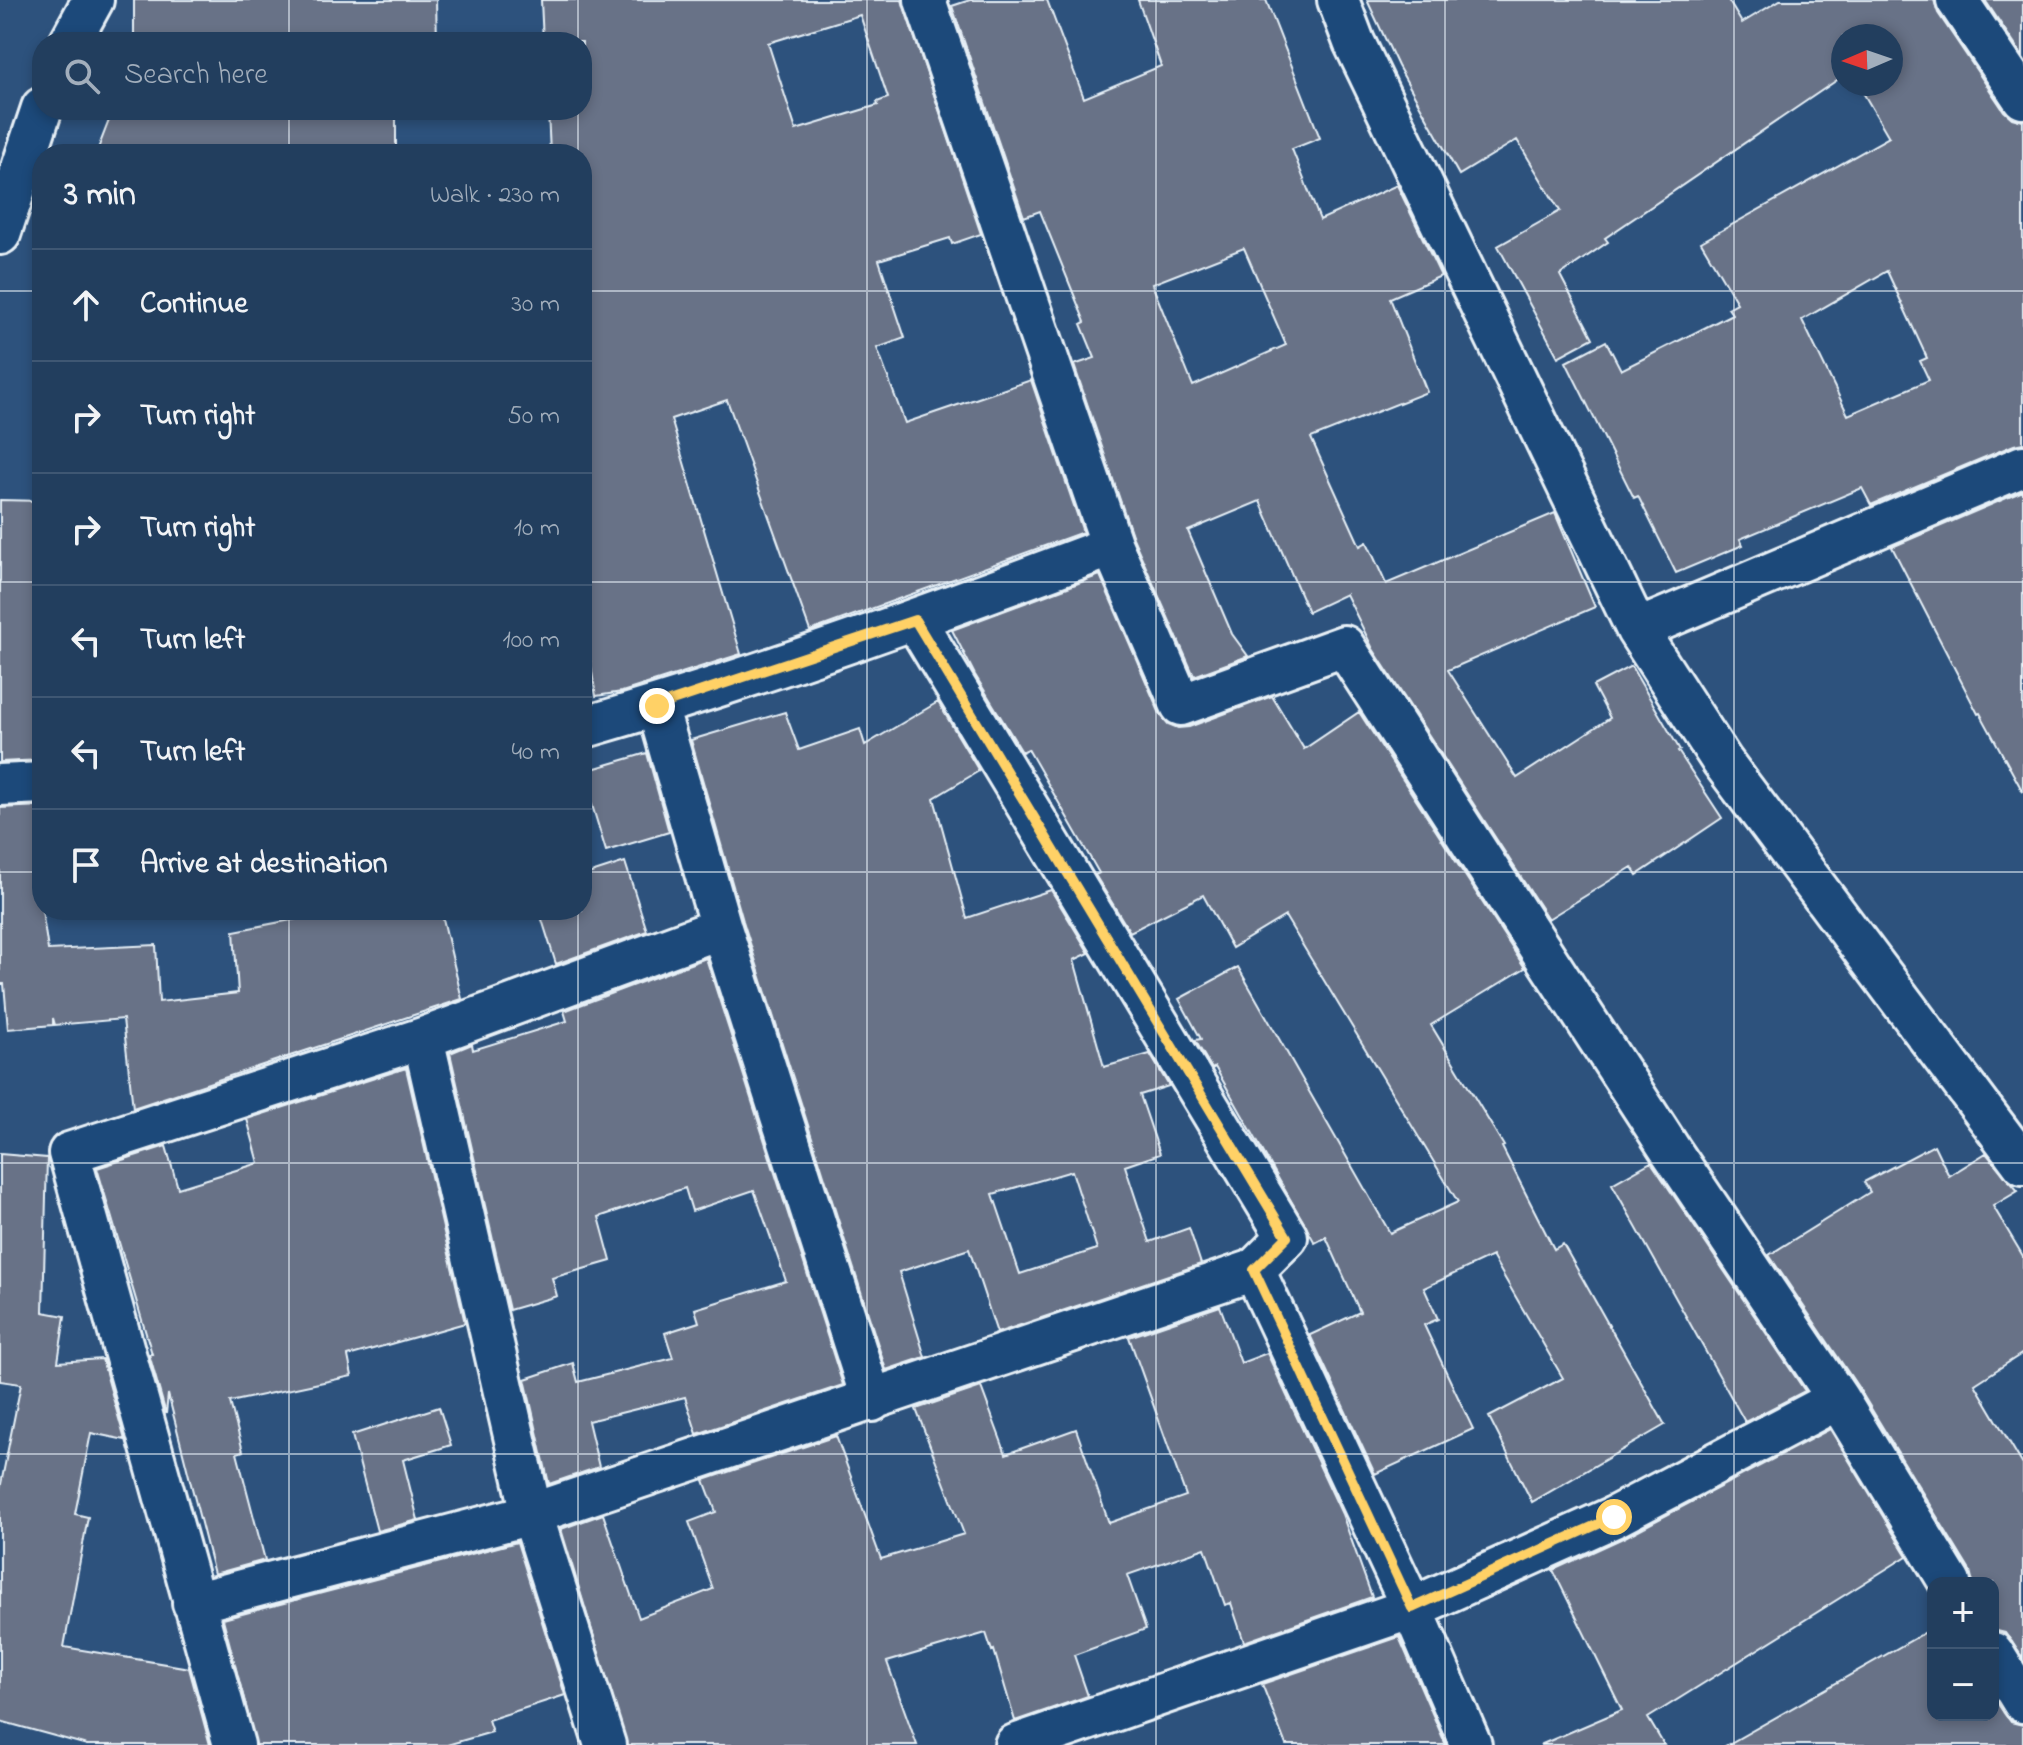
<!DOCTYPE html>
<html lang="en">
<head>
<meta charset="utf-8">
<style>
	body { margin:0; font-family:"Indie Flower",sans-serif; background:#2a4564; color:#f1f3f6 }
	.controls { position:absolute; right:24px; bottom:24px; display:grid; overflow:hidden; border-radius:16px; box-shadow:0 4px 12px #0003 }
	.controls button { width:72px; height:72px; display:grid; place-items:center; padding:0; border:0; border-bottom:2px solid #3f5773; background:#223e5e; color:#f1f3f6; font:40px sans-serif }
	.compass { position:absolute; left:1831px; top:24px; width:72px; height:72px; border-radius:50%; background:#223e5e; box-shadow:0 4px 12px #0003; rotate:268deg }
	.stop { position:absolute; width:24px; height:24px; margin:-18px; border:6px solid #ffd166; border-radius:50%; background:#fff }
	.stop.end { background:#ffd166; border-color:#fff; box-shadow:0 2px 8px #0008 }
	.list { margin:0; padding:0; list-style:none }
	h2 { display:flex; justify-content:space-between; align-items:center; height:104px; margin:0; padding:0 32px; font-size:34px }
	h2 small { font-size:26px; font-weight:400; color:#a2aebc }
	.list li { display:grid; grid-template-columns:52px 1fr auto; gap:24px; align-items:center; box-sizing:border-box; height:112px; padding:0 32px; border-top:2px solid #3f5773 }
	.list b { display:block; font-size:30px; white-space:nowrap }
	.list em { font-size:26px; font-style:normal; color:#a2aebc }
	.icon { flex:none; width:44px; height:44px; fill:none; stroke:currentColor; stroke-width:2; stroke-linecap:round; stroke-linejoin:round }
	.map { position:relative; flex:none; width:2023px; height:1745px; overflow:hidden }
	.search { position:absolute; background:#223e5e; box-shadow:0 4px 12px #0003; left:32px; top:32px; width:560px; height:88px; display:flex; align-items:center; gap:20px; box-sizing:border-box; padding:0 28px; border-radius:32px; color:#a2aebc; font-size:30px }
	.panel { position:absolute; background:#223e5e; box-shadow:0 4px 12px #0003; left:32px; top:144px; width:560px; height:776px; border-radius:32px }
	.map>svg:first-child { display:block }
	.building { fill:#677287; stroke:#e8f1f8; stroke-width:2; fill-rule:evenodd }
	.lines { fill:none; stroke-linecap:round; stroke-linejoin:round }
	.street-casing { stroke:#e8f1f8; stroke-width:46 }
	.street { stroke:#1f4a7a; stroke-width:40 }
	.route { stroke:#ffd166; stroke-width:10 }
	.grid { fill:none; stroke:#e8f1f8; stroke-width:2; stroke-opacity:0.55 }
</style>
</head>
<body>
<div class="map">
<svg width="2023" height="1745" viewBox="0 0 2023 1745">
	<rect width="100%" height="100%" fill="#2d527d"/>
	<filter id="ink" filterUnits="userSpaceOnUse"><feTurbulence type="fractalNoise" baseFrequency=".0125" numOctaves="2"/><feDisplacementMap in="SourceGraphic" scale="16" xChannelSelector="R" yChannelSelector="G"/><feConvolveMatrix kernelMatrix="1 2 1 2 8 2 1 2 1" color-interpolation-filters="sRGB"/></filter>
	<g filter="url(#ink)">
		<!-- building -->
		<path class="building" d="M 134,0 L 436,0 L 437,42 L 134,42 Z
			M 541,0 L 902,0 L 981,234 L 952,244 L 950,238 L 879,260 L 905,338 L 877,348 L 905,423 L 1031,380 L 1083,532 L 810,631 L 727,400 L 671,419 L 741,654 L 622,692 L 596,696 L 582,613 L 582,154 L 550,154 L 548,110 L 582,110 L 582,42 L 543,42 ZM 860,15 L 888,98 L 877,102 L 878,105 L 796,130 L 768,43 Z
			M 970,0 L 1047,0 L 1084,98 L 1161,66 L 1138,0 L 1266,0 L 1320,138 L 1292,149 L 1320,220 L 1397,185 L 1441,276 L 1390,298 L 1427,392 L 1311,438 L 1360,546 L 1367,542 L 1386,584 L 1555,513 L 1595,607 L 1448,670 L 1517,778 L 1610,718 L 1593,686 L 1631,666 L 1680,750 L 1678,751 L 1722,818 L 1637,875 L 1632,867 L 1548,919 L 1373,649 L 1346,594 L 1308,612 L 1260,501 L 1188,531 L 1232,634 L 1248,656 L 1194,676 L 1133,538 L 1074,365 L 1095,358 L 1081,324 L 1085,322 L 1040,211 L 1024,217 L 952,6 ZM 1244,248 L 1286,345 L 1193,386 L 1152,284 Z
			M 1367,0 L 1728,0 L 1742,23 L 1780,0 L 1934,0 L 1938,13 L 2004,111 L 2012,118 L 2023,121 L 2023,443 L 2014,445 L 1871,505 L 1862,488 L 1740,539 L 1743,545 L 1676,573 L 1638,496 L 1634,498 L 1566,362 L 1606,341 L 1621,370 L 1732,314 L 1728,308 L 1737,303 L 1701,242 L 1889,137 L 1858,84 L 1891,84 L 1891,36 L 1843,36 L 1843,76 L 1605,238 L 1608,242 L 1560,275 L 1593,338 L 1558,357 L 1498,246 L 1560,211 L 1517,140 L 1459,175 L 1398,66 ZM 1887,271 L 1927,358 L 1920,361 L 1929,380 L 1848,415 L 1802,320 Z
			M 1985,0 L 2023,0 L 2023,57 Z
			M 113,110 L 396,110 L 396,154 L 96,154 Z
			M 2023,491 L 2023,792 L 1980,713 L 1978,714 L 1892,547 Z
			M 0,500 L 42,501 L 42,760 L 0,762 Z
			M 1100,575 L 1160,714 L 1168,724 L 1178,728 L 1189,727 L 1272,696 L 1304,749 L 1359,712 L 1525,968 L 1431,1025 L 1504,1146 L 1502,1147 L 1554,1249 L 1563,1244 L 1665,1425 L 1532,1502 L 1489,1417 L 1563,1378 L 1492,1256 L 1424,1288 L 1438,1319 L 1424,1325 L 1473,1429 L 1375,1474 L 1310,1335 L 1360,1312 L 1326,1237 L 1315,1243 L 1215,1067 L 1212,1069 L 1195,1040 L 1201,1039 L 1179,999 L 1238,967 L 1390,1233 L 1458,1202 L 1285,916 L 1232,948 L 1203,895 L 1130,932 L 1095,875 L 1099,873 L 1028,749 L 1022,752 L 975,675 L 952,630 Z
			M 938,702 L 979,771 L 934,798 L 967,918 L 1051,890 L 1089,953 L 1074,960 L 1104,1067 L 1150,1054 L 1169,1086 L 1140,1095 L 1160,1154 L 1125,1166 L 1150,1242 L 1189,1228 L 1201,1264 L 997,1333 L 969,1249 L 899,1272 L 925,1357 L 886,1370 L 743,921 L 691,740 L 785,712 L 799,750 L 860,729 L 865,745 ZM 1072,1171 L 1097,1249 L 1020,1274 L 993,1194 Z
			M 647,753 L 669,832 L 606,851 L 582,772 Z
			M 42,806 L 42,910 L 48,950 L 156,945 L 159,1002 L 238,993 L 234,931 L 343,910 L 441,910 L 462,999 L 133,1108 L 123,1019 L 55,1025 L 53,1018 L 53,1025 L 8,1029 L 4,984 L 0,984 L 0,808 Z
			M 625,862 L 647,931 L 556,964 L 539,910 L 582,910 L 582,876 Z
			M 706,958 L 843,1385 L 697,1434 L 685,1397 L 588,1421 L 599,1467 L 549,1484 L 525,1379 L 573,1363 L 578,1382 L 673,1358 L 665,1333 L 699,1322 L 695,1309 L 786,1281 L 754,1190 L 692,1211 L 685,1188 L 599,1217 L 611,1261 L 552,1278 L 557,1296 L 509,1310 L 450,1053 L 472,1044 L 473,1050 L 567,1021 L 564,1011 Z
			M 406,1068 L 465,1323 L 348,1356 L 352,1376 L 230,1402 L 243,1451 L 237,1453 L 265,1560 L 214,1574 L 168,1394 L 166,1414 L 149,1354 L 152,1354 L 97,1168 L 166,1146 L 178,1188 L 259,1163 L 247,1119 Z
			M 1934,1145 L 1949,1176 L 1986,1153 L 2018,1191 L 1993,1206 L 2023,1256 L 2023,1353 L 1975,1384 L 2023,1465 L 2023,1658 L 2005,1633 L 1993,1630 L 1993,1583 L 1973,1583 L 1970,1571 L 1858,1387 L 1769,1255 L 1870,1192 L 1864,1182 Z
			M 0,1154 L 47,1158 L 43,1312 L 65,1316 L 58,1362 L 102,1359 L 125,1440 L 91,1433 L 75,1514 L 88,1517 L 64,1647 L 189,1668 L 210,1745 L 87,1745 L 0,1721 L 0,1489 L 21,1384 L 0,1381 Z
			M 1651,1162 L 1805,1391 L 1745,1422 L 1612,1184 Z
			M 1220,1306 L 1241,1363 L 1267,1353 L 1342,1514 L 1372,1597 L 1244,1642 L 1231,1603 L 1225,1605 L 1205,1548 L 1127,1575 L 1146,1629 L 1074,1655 L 1088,1696 L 1015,1721 L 994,1650 L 992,1651 L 986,1633 L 887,1662 L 917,1745 L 627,1745 L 561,1529 L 603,1514 L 639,1618 L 713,1589 L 689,1522 L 716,1512 L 704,1480 L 836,1436 L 881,1559 L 964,1534 L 916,1409 L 981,1387 L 1006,1454 L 1076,1429 L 1109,1523 L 1186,1496 L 1129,1337 Z
			M 439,1407 L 451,1445 L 403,1460 L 418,1520 L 377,1531 L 352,1435 Z
			M 1830,1429 L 1907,1556 L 1648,1718 L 1664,1745 L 1540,1745 L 1622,1710 L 1553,1570 L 1625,1537 Z
			M 517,1542 L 565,1695 L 488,1720 L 492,1732 L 447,1745 L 256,1745 L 223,1619 Z
			M 1933,1628 L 1933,1715 L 1993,1715 L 1993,1697 L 2011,1722 L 2023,1725 L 2023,1745 L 1727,1745 Z
			M 1399,1637 L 1446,1745 L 1286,1745 L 1262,1684 Z"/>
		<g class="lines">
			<defs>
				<path id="street" d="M 925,0 L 1112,546 L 1181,705 L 1344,646 L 1671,1151 L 1838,1399 L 1950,1583
					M 1338,0 L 1354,42 L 1637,630 L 1722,761 L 2023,1164
					M 1957,0 L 2023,98
					M 70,42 L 93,0
					M 0,234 L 42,108
					M 1637,630 L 2023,466
					M 657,706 L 721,928 L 872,1401
					M 582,728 C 762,676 937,612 1112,546
					M 0,785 L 42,783
					M 423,1038 L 532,1514 L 605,1745
					M 1254,1270 L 1412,1608 L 1471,1745
					M 193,1603 L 532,1514 L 1254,1270 L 1287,1237 L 915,620
					M 1993,1653 L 2023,1702
					M 234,1745 L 69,1153 L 423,1038 L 721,928
					M 1015,1745 L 1412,1608 L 1614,1517 L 1838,1399"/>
			</defs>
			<!-- street casing -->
			<use href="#street" class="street-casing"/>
			<!-- street -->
			<use href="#street" class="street"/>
		</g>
	</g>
	<g class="lines" filter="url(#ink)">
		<!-- route -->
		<path class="route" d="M 657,706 L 915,620 L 1287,1237 L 1254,1270 L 1412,1608 L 1614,1517"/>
	</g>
	<!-- grid -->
	<path class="grid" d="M 289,0 L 289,42M 578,0 L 578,42M 867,0 L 867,1745M 1156,0 L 1156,1745M 1445,0 L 1445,1745M 1734,0 L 1734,1745M 289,110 L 289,154M 578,110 L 578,154M 0,291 L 42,291M 582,291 L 2023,291M 0,582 L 42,582M 582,582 L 2023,582M 0,872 L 42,872M 582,872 L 2023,872M 289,910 L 289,1745M 578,910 L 578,1745M 0,1163 L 2023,1163M 0,1454 L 2023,1454"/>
</svg>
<div class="controls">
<button>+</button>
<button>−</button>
</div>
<svg class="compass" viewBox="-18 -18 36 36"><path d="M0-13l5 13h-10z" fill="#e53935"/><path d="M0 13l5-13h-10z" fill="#a2aebc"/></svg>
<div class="stop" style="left:1614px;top:1517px"></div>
<div class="stop end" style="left:657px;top:706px"></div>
<div class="search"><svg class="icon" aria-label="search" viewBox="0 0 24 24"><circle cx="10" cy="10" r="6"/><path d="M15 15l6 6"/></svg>Search here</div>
<section class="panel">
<h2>3 min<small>Walk · 230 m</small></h2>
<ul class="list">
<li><svg class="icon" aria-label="ahead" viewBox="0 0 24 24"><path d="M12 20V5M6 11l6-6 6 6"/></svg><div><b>Continue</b></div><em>30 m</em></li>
<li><svg class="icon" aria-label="right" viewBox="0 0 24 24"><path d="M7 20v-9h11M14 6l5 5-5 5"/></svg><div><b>Turn right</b></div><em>50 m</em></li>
<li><svg class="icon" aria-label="right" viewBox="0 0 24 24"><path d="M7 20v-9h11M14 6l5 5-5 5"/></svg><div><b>Turn right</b></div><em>10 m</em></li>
<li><svg class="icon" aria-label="left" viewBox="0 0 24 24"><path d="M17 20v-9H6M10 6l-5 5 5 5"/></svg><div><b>Turn left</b></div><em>100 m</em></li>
<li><svg class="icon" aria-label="left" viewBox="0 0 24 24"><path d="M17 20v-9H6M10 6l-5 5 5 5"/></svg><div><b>Turn left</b></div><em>40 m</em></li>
<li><svg class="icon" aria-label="arrive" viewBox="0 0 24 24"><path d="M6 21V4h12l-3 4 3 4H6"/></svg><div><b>Arrive at destination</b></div></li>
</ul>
</section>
</div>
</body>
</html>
